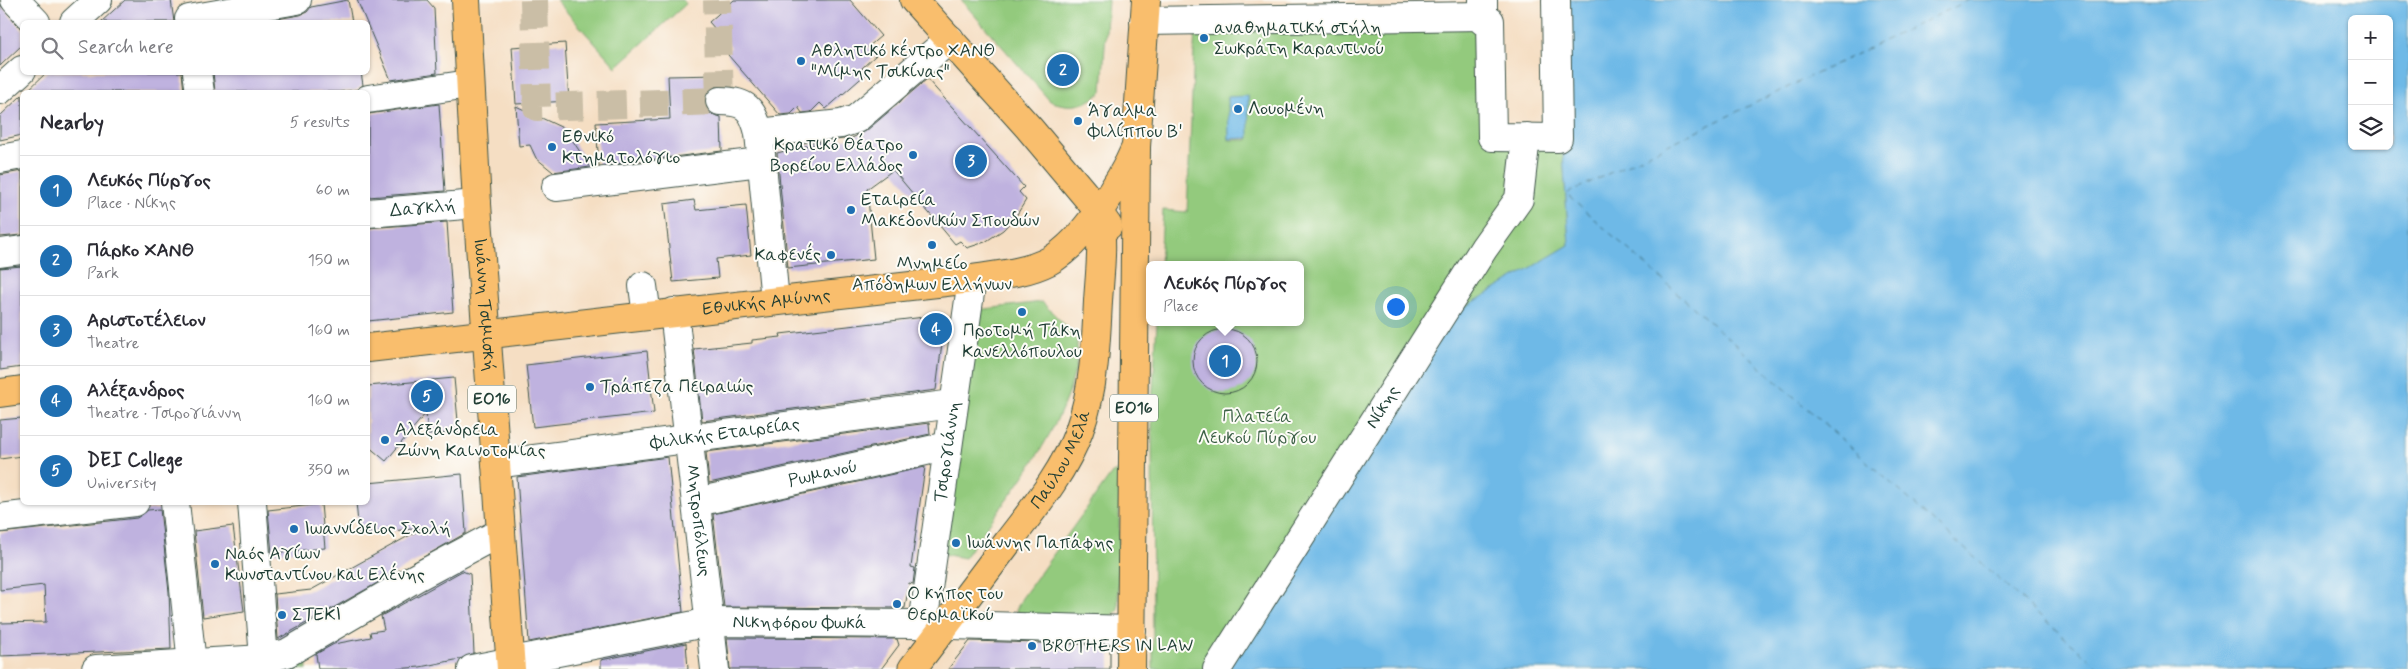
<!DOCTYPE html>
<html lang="en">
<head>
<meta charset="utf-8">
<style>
	body { margin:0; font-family:Mynerve,sans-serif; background:#f2f2f3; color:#2b2b33 }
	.controls { position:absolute; right:15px; top:15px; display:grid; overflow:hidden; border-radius:8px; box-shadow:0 1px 4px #0004 }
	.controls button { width:45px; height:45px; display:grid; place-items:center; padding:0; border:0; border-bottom:1px solid #e1e1e2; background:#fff; color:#2b2b33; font:25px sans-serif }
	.you { position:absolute; left:1395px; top:306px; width:18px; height:18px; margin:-12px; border:4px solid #fff; border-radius:50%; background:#1a73e8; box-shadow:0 0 0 8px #1a73e833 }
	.badge { display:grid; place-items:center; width:32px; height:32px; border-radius:50%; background:#1f6fb2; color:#fff; font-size:16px; font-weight:700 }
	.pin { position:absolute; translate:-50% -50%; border:2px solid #fff; box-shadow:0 1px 5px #0006 }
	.popup { position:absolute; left:1146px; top:261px; width:158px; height:65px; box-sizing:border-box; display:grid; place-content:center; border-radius:8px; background:#fff; filter:drop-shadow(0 1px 4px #0005); font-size:16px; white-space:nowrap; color:#7c7c81 }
	.popup b { font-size:19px; color:#2b2b33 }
	.popup::after { content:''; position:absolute; left:50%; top:100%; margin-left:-10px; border:10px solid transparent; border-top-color:#fff }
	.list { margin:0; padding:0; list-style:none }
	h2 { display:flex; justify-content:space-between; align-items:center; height:65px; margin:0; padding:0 20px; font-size:21px }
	h2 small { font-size:16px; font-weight:400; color:#7c7c81 }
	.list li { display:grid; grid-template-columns:32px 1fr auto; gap:15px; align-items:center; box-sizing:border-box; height:70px; padding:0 20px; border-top:1px solid #e1e1e2 }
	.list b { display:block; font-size:19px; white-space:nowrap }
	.list p { margin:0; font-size:16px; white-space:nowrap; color:#7c7c81 }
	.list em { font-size:16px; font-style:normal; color:#7c7c81 }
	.icon { flex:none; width:28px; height:28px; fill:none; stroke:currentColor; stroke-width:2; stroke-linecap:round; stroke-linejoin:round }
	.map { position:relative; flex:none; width:2408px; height:669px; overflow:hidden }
	.search { position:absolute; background:#fff; box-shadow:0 1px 4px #0004; left:20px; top:20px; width:350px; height:55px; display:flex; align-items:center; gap:12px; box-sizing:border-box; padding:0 18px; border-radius:8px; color:#7c7c81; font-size:19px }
	.panel { position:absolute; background:#fff; box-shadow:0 1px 4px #0004; left:20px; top:90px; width:350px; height:415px; border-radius:8px }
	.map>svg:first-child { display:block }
	.green { fill:#93ca7d; stroke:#598458; fill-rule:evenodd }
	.water { fill:#6eb9e7; stroke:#467b8e; fill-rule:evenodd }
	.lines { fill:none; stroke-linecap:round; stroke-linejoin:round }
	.ferry { stroke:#37626a; stroke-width:1; stroke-dasharray:6 5; stroke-linecap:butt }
	.building { fill:#bfb2df }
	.minor-tunnel { stroke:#cabea6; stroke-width:28; stroke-dasharray:28 14; stroke-linecap:butt }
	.minor-casing { stroke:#3f5549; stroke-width:30 }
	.major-casing { stroke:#3f5549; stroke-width:30 }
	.minor { stroke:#fff; stroke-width:28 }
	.major { stroke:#f9be6d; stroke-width:28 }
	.poi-dot { fill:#1f6fb2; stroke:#fdfcf7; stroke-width:2 }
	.labels { text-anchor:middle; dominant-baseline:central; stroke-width:4; stroke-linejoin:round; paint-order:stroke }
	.shield { fill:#fdfcf7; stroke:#62766e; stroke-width:1 }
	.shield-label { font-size:16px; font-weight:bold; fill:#1f3d34 }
	.poi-label { font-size:18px; fill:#1f3d34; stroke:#fdfcf7; text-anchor:start }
	.street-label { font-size:18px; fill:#1f3d34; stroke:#fdfcf7 }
	.park-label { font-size:18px; fill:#3c6046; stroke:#fdfcf7 }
</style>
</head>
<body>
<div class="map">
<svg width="2408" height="669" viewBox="0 0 2408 669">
	<rect width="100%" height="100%" fill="#fdfcf7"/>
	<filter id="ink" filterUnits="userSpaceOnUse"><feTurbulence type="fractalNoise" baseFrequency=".02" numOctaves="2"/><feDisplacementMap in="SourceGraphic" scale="10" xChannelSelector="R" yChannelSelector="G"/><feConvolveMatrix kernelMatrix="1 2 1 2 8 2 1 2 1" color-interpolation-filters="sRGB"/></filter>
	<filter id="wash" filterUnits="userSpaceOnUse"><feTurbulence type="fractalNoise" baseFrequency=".0096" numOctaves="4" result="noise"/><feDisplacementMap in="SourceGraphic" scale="20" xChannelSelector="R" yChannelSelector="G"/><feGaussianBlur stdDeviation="1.12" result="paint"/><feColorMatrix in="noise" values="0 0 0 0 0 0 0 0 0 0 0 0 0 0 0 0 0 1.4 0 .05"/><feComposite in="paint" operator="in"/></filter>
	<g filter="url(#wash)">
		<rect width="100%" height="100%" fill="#f5dec3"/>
		<!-- green -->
		<path class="green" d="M 556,0 L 683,0 L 686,4 L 616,67 Z
			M 961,0 L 1108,0 L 1102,92 C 1085,106 1071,109 1050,101 Z
			M 1483,21 L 1492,137 L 1562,138 L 1569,245 L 1457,312 L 1228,669 L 1153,669 L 1152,406 L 1157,322 L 1300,322 L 1300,265 L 1160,265 L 1163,210 L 1187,212 L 1195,26 ZM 1228,97 L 1248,97 L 1248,140 L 1229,140 Z
			M 1042,302 L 1077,337 C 1077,348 1078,361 1075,371 C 1057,442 1005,500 964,558 L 943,554 L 977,310 Z
			M 1117,471 L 1120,471 L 1118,610 L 1110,618 L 1018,615 L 1016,610 L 1022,598 L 1112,473 Z
			M 306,657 L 307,669 L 291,669 L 289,665 Z"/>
		<!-- water -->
		<path class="water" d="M 1561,0 L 2408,0 L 2408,669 L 1228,669 L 1457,312 L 1569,245 L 1562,138 ZM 2352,19 L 2389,19 L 2389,146 L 2352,146 Z
			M 1248,96 L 1249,138 L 1229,139 L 1228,97 Z"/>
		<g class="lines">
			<!-- ferry -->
			<path class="ferry" d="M 1969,0 L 1566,194 L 2100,669"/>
		</g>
		<g id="blocks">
			<!-- building -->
			<path class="building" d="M 125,0 L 171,0 L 174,22 L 101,22 Z
				M 348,0 L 352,22 L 259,22 L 300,15 L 307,12 L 311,7 Z
				M 357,0 L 427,0 L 434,8 L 437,73 L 391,80 Z
				M 734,0 L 850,0 L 881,36 L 868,47 L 876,55 L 862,68 L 867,73 L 826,109 L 820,103 L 811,112 L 802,113 L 798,107 L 791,114 L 780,115 L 728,55 L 728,50 L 731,47 L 709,22 Z
				M 0,4 L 22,30 L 22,45 L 0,66 Z
				M 565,43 L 569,101 L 516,104 L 512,47 Z
				M 47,72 L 182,72 L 184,92 L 26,92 Z
				M 213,72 L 361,72 L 363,85 L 356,90 L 339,92 L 215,92 Z
				M 719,75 L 720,86 L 712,87 L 707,92 L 704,101 L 706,108 L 711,114 L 721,117 L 722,151 L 599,166 L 596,123 L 670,119 L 668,76 Z
				M 927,79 L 1024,187 L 1019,192 L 1026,200 L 1016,216 L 1003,230 L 985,242 L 967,248 L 960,241 L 955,244 L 893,170 L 867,189 L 874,259 L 788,268 L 777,153 L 827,141 L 852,138 L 866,131 Z
				M 22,95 L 22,135 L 0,140 L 0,116 Z
				M 439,104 L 445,191 L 368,197 L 368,114 Z
				M 516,106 L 565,129 L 590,167 L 553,172 L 536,158 L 530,145 L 519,146 Z
				M 22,171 L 22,235 L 0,237 L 0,175 Z
				M 694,200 L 696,210 L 746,205 L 751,255 L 716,259 L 718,278 L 673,282 L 664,204 Z
				M 447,222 L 453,312 L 368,321 L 368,228 Z
				M 22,266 L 22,367 L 0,370 L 0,268 Z
				M 933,316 L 944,327 L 936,390 L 702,421 L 694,349 L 752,343 L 752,340 L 781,337 L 780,334 Z
				M1193 361a32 32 0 1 1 64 0a32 32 0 1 1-64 0Z
				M 647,351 L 654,413 L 533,427 L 526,365 Z
				M 454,378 L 459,432 L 428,435 L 426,413 L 386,461 L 368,446 L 368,386 Z
				M 22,418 L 22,456 L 0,459 L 0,420 Z
				M 929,423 L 930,434 L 709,483 L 706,452 Z
				M 668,457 L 683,612 L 529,642 L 517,477 Z
				M 925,467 L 911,567 L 915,568 L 913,584 L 909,583 L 905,608 L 724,607 L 713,514 Z
				M 462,474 L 466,533 L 278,639 L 275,594 L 311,590 L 423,528 L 359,534 L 356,502 L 368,502 L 368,483 Z
				M 321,504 L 325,548 L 272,553 L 268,510 Z
				M 160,509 L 169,592 L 171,649 L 0,656 L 0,623 L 46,622 L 44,585 L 0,590 L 0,533 L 137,518 L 148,510 Z
				M 233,526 L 244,611 L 203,617 L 194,531 Z
				M 462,571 L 470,574 L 474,653 L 460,659 L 420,667 L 395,669 L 318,669 L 316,654 L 334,644 L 371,637 L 370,632 L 384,630 L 381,616 Z
				M 727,638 L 897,639 L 899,645 L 881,669 L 730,669 Z
				M 970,641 L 1110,645 L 1110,669 L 948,669 Z
				M 686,643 L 688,669 L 601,669 L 601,660 Z"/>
		</g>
	</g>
	<g filter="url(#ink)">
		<use href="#blocks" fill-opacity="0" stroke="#3f5549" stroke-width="1"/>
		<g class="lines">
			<!-- minor-tunnel -->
			<path class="minor-tunnel" d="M 534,0 L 537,107 L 720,101 L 717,0"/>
			<defs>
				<g id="minor">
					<path d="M 15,0 L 36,22"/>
					<path d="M 1483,0 L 1483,21 L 1490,21 L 1492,137 L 1558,138 L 1556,0"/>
					<path d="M 189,19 L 297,0"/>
					<path d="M 1144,21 L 1483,16"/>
					<path d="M 74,22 L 98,0"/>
					<path d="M 197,72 L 200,92"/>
					<path d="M 0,90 L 22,70"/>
					<path d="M 368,99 L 469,84"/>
					<path d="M 720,101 C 746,101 753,109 759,133 L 775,301"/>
					<path d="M 759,133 L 841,124 L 856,119 L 950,39"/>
					<path d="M 0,159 L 22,155"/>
					<path d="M 556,187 L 760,162"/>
					<path id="s1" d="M 368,213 L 477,204"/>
					<path d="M 0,253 L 22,250"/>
					<path d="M 643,286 L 647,316"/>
					<path id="s2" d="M 674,312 L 715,669"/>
					<path id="s3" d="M 496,464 L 953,404"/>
					<path d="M 175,502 L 192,664"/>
					<path d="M 252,502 L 264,659 L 262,669"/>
					<path id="s4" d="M 697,502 L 948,446"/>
					<path d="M 0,518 L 135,502"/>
					<path id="s5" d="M 923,624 L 972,279"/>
					<path d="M 96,669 L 264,659 L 287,653 L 417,577 L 501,532"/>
					<path id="s6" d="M 472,669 L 710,622 L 914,624 L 1132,630"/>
					<path id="s7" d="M 1217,669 L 1484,248 L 1519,199 L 1526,137"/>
				</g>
				<g id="major">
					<path id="s8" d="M 466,0 L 477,204 L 511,669"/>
					<path d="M 914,0 L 1029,128 L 1092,203 L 1108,226"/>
					<path id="s9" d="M 368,348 L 972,279 C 997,275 1026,273 1049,261 C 1082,244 1122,180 1136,147"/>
					<path d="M 0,393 L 22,390"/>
					<path id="s10" d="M 912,669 C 944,627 976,585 1008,542 C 1034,508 1064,472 1079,431 C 1094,390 1096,345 1098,301 C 1100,271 1104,241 1098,211"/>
					<path d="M 1131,669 L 1136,147 L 1146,0"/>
				</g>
			</defs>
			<!-- minor casing -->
			<use href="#minor" class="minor-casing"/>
			<!-- major casing -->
			<use href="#major" class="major-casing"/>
			<!-- minor -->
			<use href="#minor" class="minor"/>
			<!-- major -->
			<use href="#major" class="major"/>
		</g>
	</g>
	<!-- markers -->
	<g class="poi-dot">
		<circle cx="1204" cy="38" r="5"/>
		<circle cx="801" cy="61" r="5"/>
		<circle cx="1238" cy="109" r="5"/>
		<circle cx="1078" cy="121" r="5"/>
		<circle cx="552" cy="147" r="5"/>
		<circle cx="913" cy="155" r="5"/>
		<circle cx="851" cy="210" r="5"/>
		<circle cx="932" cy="245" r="5"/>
		<circle cx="831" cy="255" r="5"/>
		<circle cx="1022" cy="312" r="5"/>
		<circle cx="590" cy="387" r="5"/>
		<circle cx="385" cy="440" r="5"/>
		<circle cx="294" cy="529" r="5"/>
		<circle cx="956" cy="543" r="5"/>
		<circle cx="215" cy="564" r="5"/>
		<circle cx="897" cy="604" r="5"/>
		<circle cx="282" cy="615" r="5"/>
		<circle cx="1032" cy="646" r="5"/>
	</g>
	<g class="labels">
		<!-- shield labels -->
		<g class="shield">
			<rect x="468" y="385.5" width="48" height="27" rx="4"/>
			<rect x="1110" y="394.5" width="48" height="27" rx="4"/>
		</g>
		<g class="shield-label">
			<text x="492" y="399">ΕΟ16</text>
			<text x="1134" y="408">ΕΟ16</text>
		</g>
		<!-- poi labels -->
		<g class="poi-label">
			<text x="1214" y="28">αναθηματική στήλη<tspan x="1214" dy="21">Σωκράτη Καραντινού</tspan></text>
			<text x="811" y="51">Αθλητικό κέντρο ΧΑΝΘ<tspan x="811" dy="21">"Μίμης Τσικίνας"</tspan></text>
			<text x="1248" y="109">Λουομένη</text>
			<text x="1088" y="111">Άγαλμα<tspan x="1088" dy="21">Φιλίππου Β'</tspan></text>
			<text x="562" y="137">Εθνικό<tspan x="562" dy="21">Κτηματολόγιο</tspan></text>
			<text x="903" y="145" text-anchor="end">Κρατικό Θέατρο<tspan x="903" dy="21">Βορείου Ελλάδος</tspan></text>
			<text x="861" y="200">Εταιρεία<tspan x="861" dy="21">Μακεδονικών Σπουδών</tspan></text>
			<text x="821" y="255" text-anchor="end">Καφενές</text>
			<text x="932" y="264" text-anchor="middle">Μνημείο<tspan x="932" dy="21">Απόδημων Ελλήνων</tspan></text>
			<text x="1022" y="331" text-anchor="middle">Προτομή Τάκη<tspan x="1022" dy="21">Κανελλόπουλου</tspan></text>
			<text x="600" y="387">Τράπεζα Πειραιώς</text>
			<text x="395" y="430">Αλεξάνδρεια<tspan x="395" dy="21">Ζώνη Καινοτομίας</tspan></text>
			<text x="304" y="529">Ιωαννίδειος Σχολή</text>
			<text x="966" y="543">Ιωάννης Παπάφης</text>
			<text x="225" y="554">Ναός Αγίων<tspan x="225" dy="21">Κωνσταντίνου και Ελένης</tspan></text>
			<text x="907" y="594">Ο κήπος του<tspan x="907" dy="21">Θερμαϊκού</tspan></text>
			<text x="292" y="615">ΣΤΕΚΙ</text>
			<text x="1042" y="646">BROTHERS IN LAW</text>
		</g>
		<!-- street labels -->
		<g class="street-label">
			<text stroke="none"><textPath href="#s1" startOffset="55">Δαγκλή</textPath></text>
			<text stroke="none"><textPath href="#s9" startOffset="401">Εθνικής Αμύνης</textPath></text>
			<text stroke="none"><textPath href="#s8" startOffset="305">Ιωάννη Τσιμισκή</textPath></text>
			<text stroke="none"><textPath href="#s7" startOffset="310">Νίκης</textPath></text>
			<text stroke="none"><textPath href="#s3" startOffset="231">Φιλικής Εταιρείας</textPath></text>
			<text stroke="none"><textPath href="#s5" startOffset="174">Τσιρογιάννη</textPath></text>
			<text stroke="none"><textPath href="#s10" startOffset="258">Παύλου Μελά</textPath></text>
			<text stroke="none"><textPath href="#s4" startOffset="129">Ρωμανού</textPath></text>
			<text stroke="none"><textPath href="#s2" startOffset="210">Μητροπόλεως</textPath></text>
			<text stroke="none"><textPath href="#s6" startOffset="332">Νικηφόρου Φωκά</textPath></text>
		</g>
		<!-- park labels -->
		<g class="park-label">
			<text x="1257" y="417">Πλατεία<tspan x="1257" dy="21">Λευκού Πύργου</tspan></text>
		</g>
	</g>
</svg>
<div class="controls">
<button>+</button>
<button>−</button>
<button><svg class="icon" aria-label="layers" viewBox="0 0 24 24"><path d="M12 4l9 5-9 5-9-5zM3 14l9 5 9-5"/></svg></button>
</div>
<div class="you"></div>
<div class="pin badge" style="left:1225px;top:361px">1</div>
<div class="popup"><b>Λευκός Πύργος</b>Place</div>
<div class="pin badge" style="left:1063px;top:70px">2</div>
<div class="pin badge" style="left:971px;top:161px">3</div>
<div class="pin badge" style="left:936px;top:329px">4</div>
<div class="pin badge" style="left:427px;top:396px">5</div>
<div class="search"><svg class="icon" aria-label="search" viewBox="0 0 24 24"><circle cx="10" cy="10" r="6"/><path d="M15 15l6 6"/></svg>Search here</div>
<section class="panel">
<h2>Nearby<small>5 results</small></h2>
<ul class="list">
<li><span class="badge">1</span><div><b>Λευκός Πύργος</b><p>Place · Νίκης</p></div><em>60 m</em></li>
<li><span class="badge">2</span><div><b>Πάρκο ΧΑΝΘ</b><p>Park</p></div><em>150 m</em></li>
<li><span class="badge">3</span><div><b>Αριστοτέλειον</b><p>Theatre</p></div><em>160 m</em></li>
<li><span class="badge">4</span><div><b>Αλέξανδρος</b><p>Theatre · Τσιρογιάννη</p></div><em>160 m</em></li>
<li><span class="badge">5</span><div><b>DEI College</b><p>University</p></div><em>350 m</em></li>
</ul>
</section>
</div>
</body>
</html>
